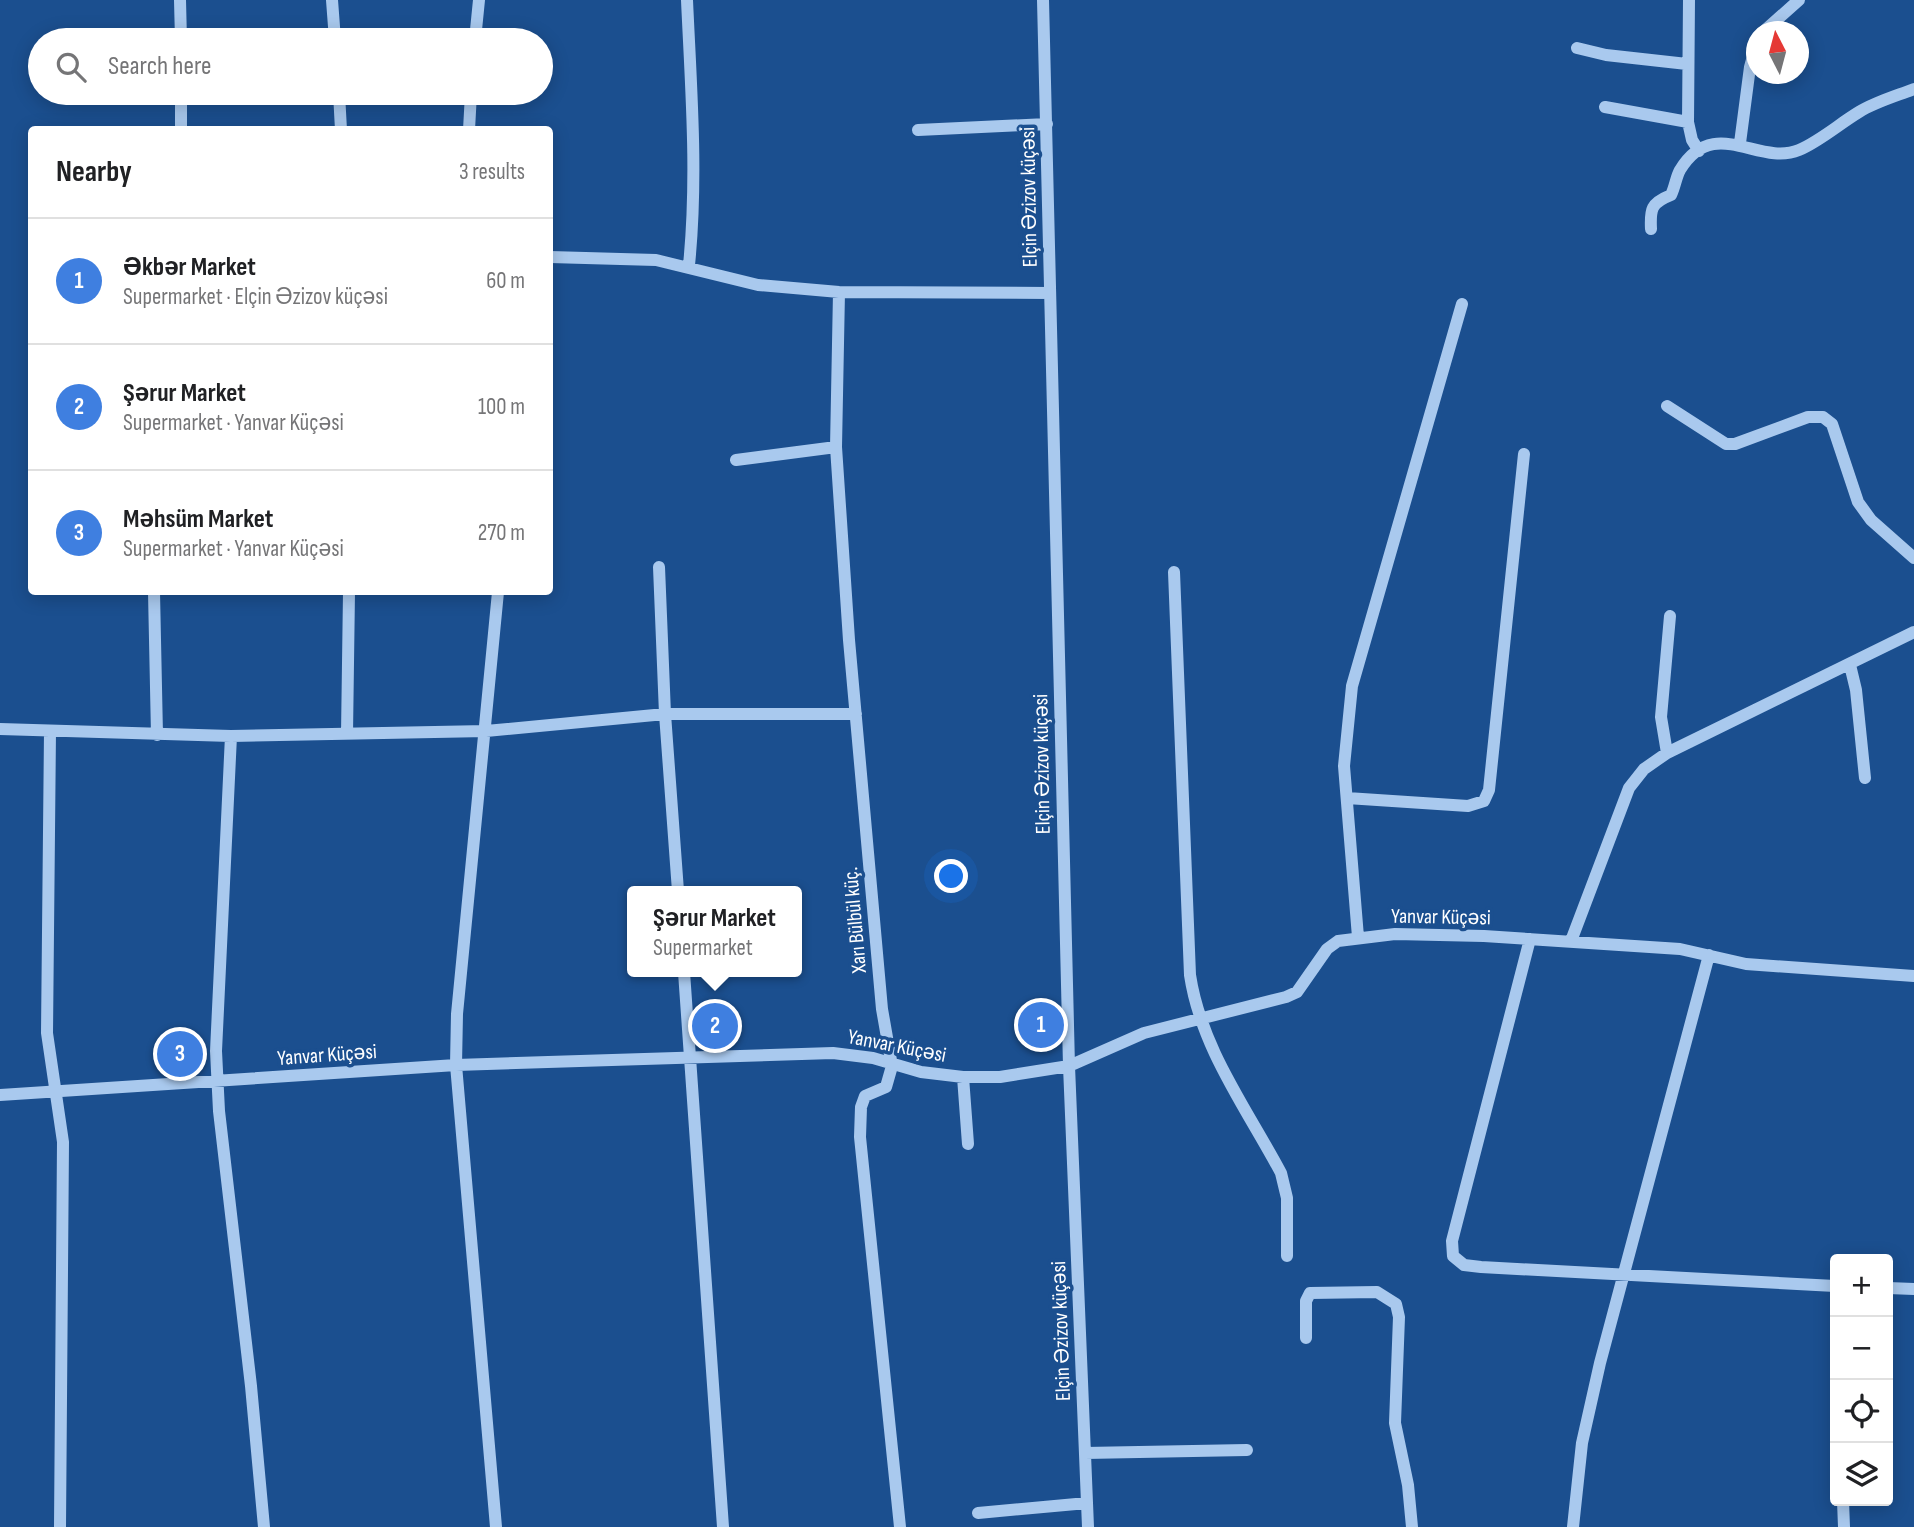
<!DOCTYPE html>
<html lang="en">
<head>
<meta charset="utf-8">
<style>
	body { margin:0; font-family:"Sofia Sans Condensed",sans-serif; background:#f2f2f2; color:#202124 }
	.controls { position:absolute; right:21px; bottom:21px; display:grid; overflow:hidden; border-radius:7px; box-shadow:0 4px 18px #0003 }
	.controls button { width:63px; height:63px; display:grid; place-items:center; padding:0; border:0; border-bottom:2px solid #e0e0e0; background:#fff; color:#202124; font:35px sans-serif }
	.compass { position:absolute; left:1746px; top:21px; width:63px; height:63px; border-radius:50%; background:#fff; box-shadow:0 4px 18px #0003; rotate:354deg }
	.you { position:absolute; left:952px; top:877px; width:24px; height:24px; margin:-18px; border:5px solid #fff; border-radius:50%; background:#1a73e8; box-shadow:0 0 0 10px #1a73e833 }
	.badge { display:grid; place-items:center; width:46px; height:46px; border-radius:50%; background:#0f766e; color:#fff; font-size:23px; font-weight:700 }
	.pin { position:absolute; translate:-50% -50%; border:4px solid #fff; box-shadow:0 2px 7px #0006 }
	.popup { position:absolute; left:627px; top:886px; width:175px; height:91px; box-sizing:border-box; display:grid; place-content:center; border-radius:7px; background:#fff; filter:drop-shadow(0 2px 5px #0005); font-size:23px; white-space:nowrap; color:#757577 }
	.popup b { font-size:26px; color:#202124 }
	.popup::after { content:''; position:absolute; left:50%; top:100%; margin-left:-14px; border:14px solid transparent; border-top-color:#fff }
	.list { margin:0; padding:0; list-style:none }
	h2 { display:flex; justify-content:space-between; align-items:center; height:91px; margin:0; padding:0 28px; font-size:30px }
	h2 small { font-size:23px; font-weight:400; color:#757577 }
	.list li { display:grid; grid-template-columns:46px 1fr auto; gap:21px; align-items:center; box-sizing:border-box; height:126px; padding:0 28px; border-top:2px solid #e0e0e0 }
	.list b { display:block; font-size:26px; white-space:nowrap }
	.list p { margin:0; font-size:23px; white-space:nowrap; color:#757577 }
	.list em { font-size:23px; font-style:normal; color:#757577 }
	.icon { flex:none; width:38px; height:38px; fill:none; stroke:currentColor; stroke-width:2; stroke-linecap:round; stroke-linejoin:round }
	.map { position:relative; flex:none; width:1914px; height:1527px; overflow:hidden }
	.search { position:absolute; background:#fff; box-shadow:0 4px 18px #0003; left:28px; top:28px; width:525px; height:77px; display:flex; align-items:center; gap:18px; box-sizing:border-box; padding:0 24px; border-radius:38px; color:#757577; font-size:26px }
	.panel { position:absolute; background:#fff; box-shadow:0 4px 18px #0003; left:28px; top:126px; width:525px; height:469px; border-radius:7px }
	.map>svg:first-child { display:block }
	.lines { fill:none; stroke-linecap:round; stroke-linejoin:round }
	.minor { stroke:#a9c9ee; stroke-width:12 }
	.labels { text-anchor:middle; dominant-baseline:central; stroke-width:7; stroke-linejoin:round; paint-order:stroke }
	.street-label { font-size:21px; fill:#fff; stroke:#1b4f8f }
</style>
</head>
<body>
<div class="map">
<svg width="1914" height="1527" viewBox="0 0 1914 1527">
	<rect width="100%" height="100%" fill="#1b4f8f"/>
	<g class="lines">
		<!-- minor -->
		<path class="minor" d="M 180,0 L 181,40
			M 332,0 L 335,40
			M 687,0 C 691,89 698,176 689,265
			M 1043,0 L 1069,1066 L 1088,1527
			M 1689,0 L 1688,122 L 1692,140 L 1699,151
			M 1763,32 L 1799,0
			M 475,40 L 479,0
			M 1577,48 L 1606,55 L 1687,64
			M 181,93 L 181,130
			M 339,93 L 341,130
			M 1605,107 L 1688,122
			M 469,130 L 471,93
			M 918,130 L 1047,124
			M 1740,143 L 1750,67 L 1756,45
			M 1651,229 C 1650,209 1651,203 1671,195 C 1675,187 1676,177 1680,170 C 1714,114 1758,167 1799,150 C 1820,141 1839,124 1859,112 C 1875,102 1896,96 1914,89
			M 550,257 L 656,260 L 758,285 L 839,292 L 1050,293
			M 839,292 L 836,447 L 849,640 L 882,1009 L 892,1066 L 886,1087 L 865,1096 L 861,1107 L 860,1137 L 900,1527
			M 1667,406 L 1726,444 L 1735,444 L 1808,417 L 1823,417 L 1832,424 L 1858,502 L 1871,520 L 1914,558
			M 736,460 L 836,447
			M 659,567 L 665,714 L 678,891
			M 1174,572 L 1190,975 C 1201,1048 1247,1109 1281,1173 L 1287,1198 L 1287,1256
			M 154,592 L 157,735
			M 1850,665 L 1856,690 L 1865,778
			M 0,729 L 231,736 L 486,731 L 665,714 L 856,714
			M 50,731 L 47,1033 L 63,1142 L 60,1527
			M 347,734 L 349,592
			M 231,736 L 216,1051 L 219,1111 L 251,1386 L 264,1527
			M 1667,753 L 1661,717 L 1670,616
			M 1347,798 L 1468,806 L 1484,801 L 1489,790 L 1524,454
			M 1358,937 L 1344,766 L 1352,686 L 1462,304
			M 1530,939 L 1452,1241 L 1453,1256 L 1464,1265 L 1481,1267 L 1835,1286
			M 1571,941 L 1629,788 L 1644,769 L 1667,753 L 1914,632
			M 684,972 L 723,1527
			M 963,1077 L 968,1144
			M 0,1095 L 456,1065 L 833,1053 L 873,1058 L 921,1072 L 963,1077 L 1000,1077 L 1069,1066 L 1144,1033 L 1286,997 L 1297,992 L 1327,949 L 1338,941 L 1395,934 L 1484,936 L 1680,949 L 1746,964 L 1914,976
			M 1888,1288 L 1914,1289
			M 1306,1338 L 1306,1301 L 1310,1293 L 1377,1292 L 1396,1304 L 1399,1317 L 1395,1423 L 1408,1485 L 1412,1527
			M 1085,1453 L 1247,1450
			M 1843,1501 L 1844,1527
			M 978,1513 L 1087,1503
			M 496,1527 L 456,1065 L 457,1014 L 498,592
			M 1573,1527 L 1582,1443 L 1600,1363 L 1709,955"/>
	</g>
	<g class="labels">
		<!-- street labels -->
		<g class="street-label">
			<text transform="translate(1029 197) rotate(-91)">Elçin Əzizov küçəsi</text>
			<text transform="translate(1042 764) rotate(-91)">Elçin Əzizov küçəsi</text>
			<text transform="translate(1441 917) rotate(1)">Yanvar Küçəsi</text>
			<text transform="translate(855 920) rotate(-95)">Xarı Bülbül küç.</text>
			<text transform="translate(897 1046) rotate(11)">Yanvar Küçəsi</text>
			<text transform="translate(327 1055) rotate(-4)">Yanvar Küçəsi</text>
			<text transform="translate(1061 1331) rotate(-92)">Elçin Əzizov küçəsi</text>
		</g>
	</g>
</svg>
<div class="controls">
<button>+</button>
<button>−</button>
<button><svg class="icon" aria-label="locate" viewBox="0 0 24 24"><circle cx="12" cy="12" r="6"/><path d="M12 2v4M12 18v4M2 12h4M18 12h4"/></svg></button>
<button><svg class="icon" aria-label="layers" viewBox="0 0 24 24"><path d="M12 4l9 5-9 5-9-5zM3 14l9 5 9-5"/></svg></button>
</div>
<svg class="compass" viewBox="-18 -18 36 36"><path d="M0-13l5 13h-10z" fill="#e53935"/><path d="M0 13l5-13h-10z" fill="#757577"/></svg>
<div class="you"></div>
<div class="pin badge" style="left:1041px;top:1025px;background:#3f7fe0">1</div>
<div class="pin badge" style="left:715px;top:1026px;background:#3f7fe0">2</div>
<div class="popup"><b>Şərur Market</b>Supermarket</div>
<div class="pin badge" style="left:180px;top:1054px;background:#3f7fe0">3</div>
<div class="search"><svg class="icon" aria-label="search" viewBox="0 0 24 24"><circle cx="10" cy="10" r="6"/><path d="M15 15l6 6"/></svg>Search here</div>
<section class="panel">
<h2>Nearby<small>3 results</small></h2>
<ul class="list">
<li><span class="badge" style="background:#3f7fe0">1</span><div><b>Əkbər Market</b><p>Supermarket · Elçin Əzizov küçəsi</p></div><em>60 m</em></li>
<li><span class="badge" style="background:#3f7fe0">2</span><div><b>Şərur Market</b><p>Supermarket · Yanvar Küçəsi</p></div><em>100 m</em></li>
<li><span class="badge" style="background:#3f7fe0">3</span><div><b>Məhsüm Market</b><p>Supermarket · Yanvar Küçəsi</p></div><em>270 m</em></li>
</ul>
</section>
</div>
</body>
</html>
